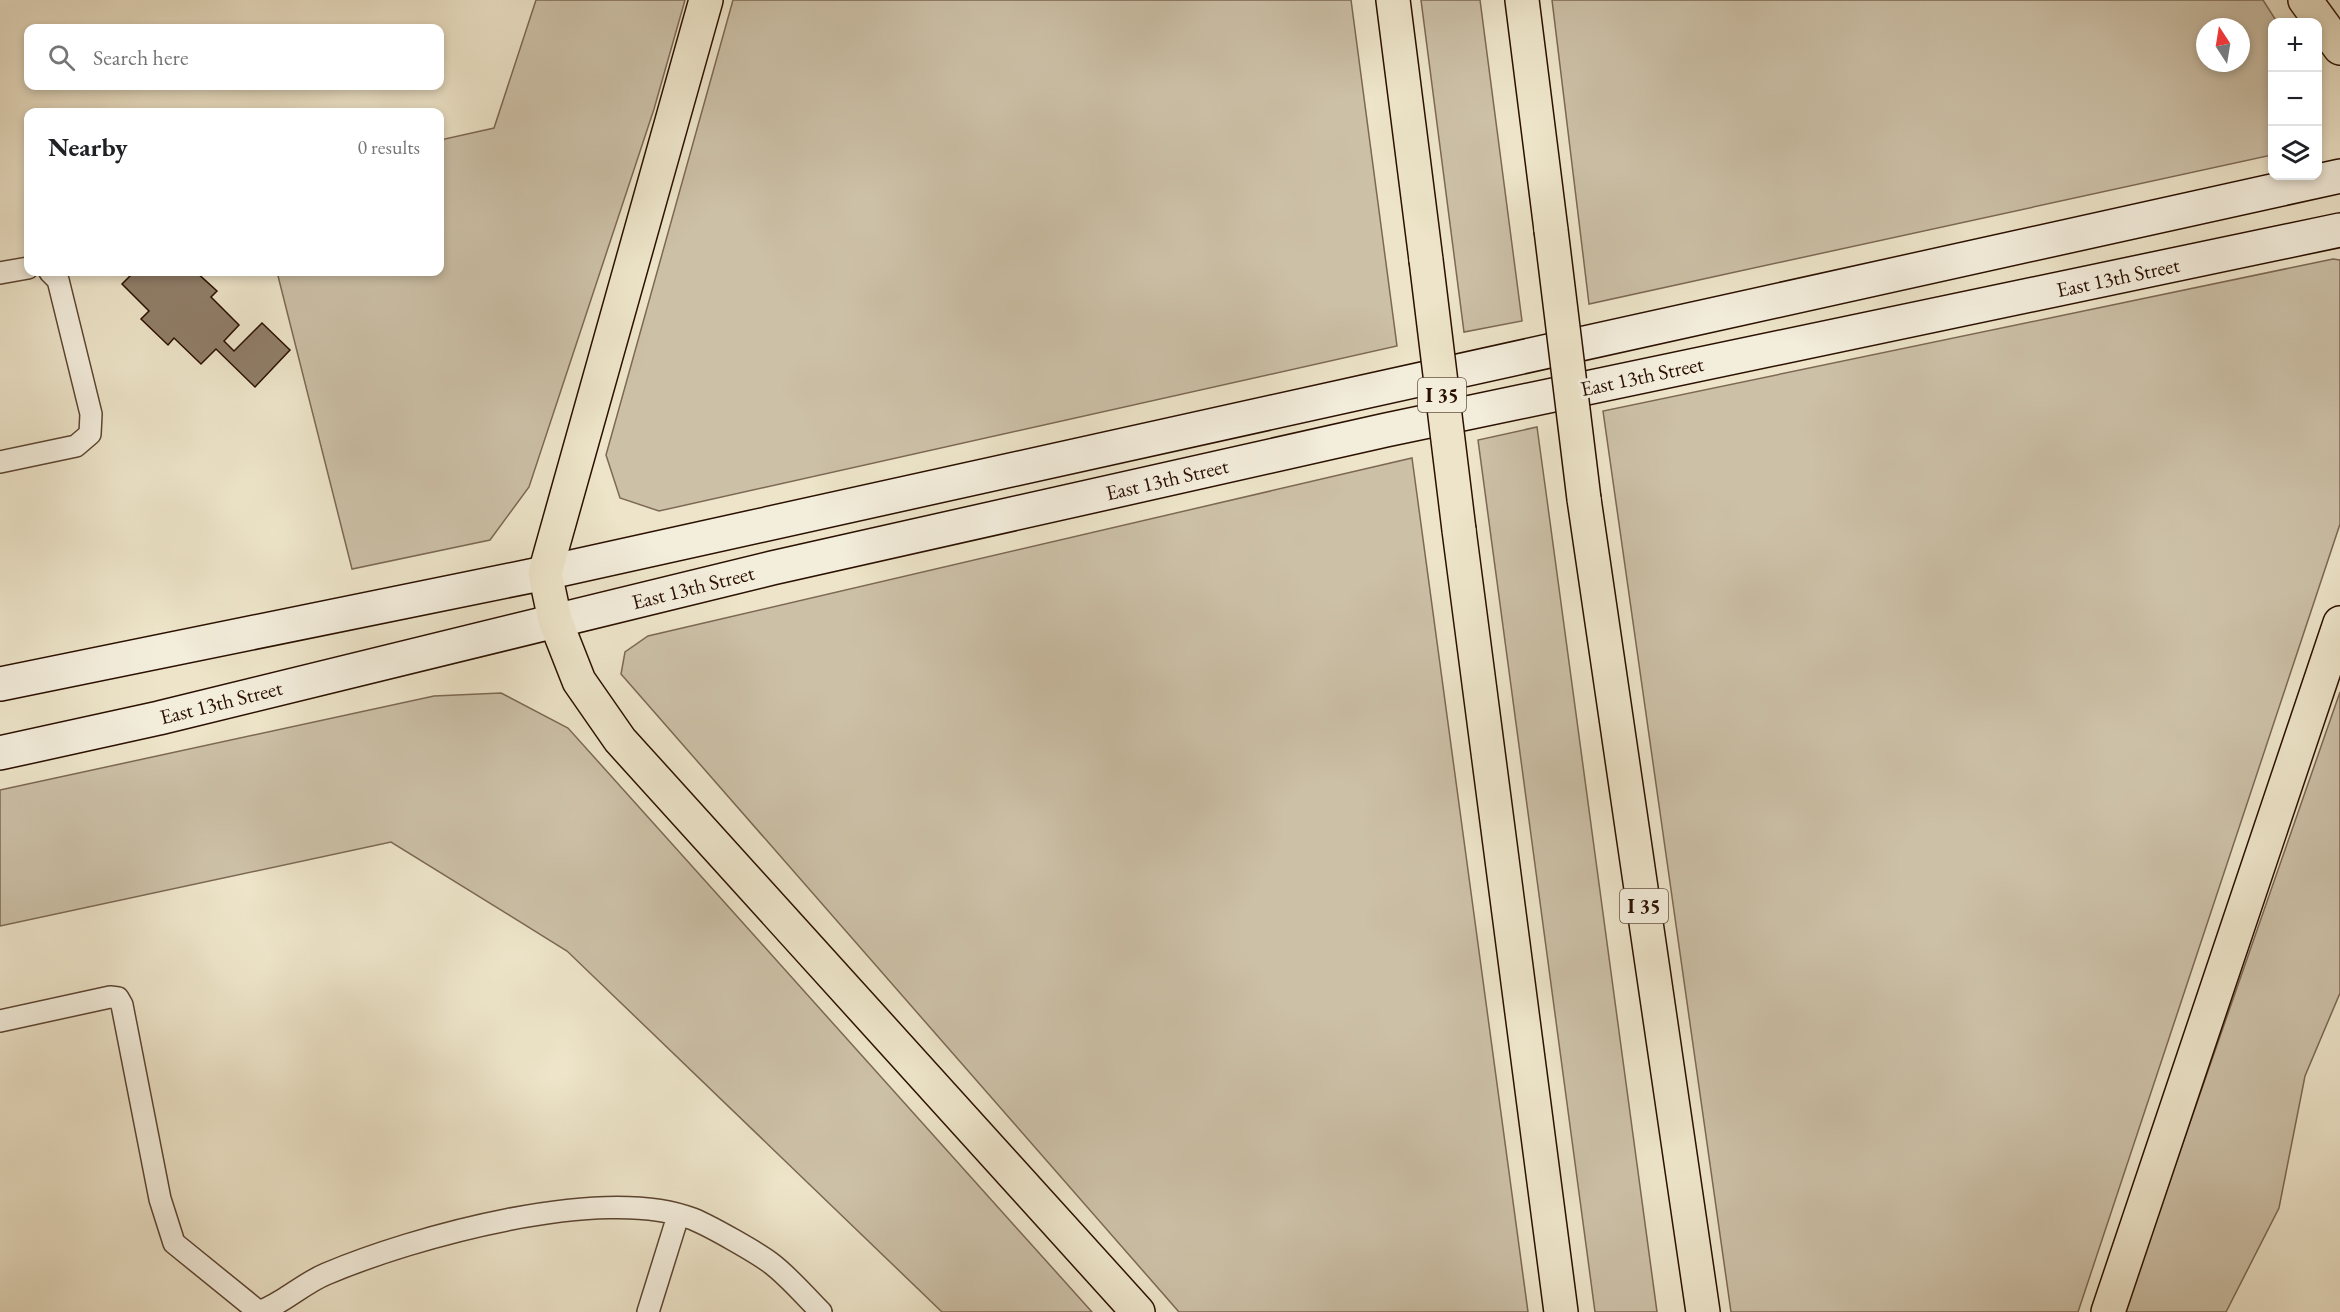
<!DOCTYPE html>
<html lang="en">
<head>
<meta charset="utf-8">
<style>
	body { margin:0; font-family:"EB Garamond",serif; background:#f2f2f2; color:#202124 }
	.controls { position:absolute; right:18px; top:18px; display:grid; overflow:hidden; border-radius:12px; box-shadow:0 3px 9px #0003 }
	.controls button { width:54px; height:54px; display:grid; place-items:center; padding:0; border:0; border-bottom:2px solid #e0e0e0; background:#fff; color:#202124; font:30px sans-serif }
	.compass { position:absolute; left:2196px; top:18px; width:54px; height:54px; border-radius:50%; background:#fff; box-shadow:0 3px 9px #0003; rotate:348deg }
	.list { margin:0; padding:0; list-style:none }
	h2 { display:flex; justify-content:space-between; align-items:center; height:78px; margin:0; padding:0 24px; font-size:26px }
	h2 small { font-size:20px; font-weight:400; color:#757577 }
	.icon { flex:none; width:33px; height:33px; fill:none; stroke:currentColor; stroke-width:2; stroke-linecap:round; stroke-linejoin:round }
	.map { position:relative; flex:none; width:2340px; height:1312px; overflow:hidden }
	.search { position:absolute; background:#fff; box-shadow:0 3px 9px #0003; left:24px; top:24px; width:420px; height:66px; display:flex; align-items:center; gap:15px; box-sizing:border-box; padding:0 21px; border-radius:12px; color:#757577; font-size:22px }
	.panel { position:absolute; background:#fff; box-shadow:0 3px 9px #0003; left:24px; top:108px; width:420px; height:168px; border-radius:12px }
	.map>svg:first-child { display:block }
	.green { fill:#ccc0a7; stroke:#7c6854; stroke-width:1.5; fill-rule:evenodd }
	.building { fill:#907e69; stroke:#2b1000; stroke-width:1.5 }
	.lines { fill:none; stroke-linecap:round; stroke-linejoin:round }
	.lane-casing { stroke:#5c4532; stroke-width:24 }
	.secondary-casing { stroke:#2b1000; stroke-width:36 }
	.highway-casing { stroke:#2b1000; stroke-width:36 }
	.lane { stroke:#f3eddc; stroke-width:21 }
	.secondary { stroke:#f3eddc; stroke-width:33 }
	.highway { stroke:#ede4c9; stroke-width:33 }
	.highway-bridge-casing { stroke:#2b1000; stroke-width:36; stroke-linecap:butt }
	.highway-bridge { stroke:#ede4c9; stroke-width:33 }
	.labels { text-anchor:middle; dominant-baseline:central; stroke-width:6; stroke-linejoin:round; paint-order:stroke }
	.shield { fill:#f3eddc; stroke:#675242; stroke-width:1.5 }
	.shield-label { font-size:20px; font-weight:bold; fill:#2b1000 }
	.street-label { font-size:21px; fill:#2b1000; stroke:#f3eddc }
</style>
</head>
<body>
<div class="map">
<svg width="2340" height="1312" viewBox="0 0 2340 1312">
	<rect width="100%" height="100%" fill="#ede4c9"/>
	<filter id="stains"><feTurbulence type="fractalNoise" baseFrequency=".00333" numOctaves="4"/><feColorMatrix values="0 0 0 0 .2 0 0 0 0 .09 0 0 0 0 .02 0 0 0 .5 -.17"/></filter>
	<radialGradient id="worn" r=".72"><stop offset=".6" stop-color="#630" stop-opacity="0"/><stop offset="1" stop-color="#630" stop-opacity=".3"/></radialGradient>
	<!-- green -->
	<path class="green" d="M 536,0 L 685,0 L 654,109 L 529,487 L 490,540 L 352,569 L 277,272 L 440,272 L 440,140 L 494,128 Z
		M 733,0 L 1351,0 L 1397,346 L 659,511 L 620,498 L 606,455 Z
		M 1421,0 L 1480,0 L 1522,321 L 1464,332 Z
		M 1552,0 L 2263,0 L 2277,22 L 2272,22 L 2272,155 L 1589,304 ZM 2205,27 L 2241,27 L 2241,63 L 2205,63 Z
		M 2333,259 L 2340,260 L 2340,524 L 2078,1312 L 1731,1312 L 1603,411 Z
		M 1537,427 L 1548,507 L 1657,1312 L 1595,1312 L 1478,440 Z
		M 1412,458 L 1528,1312 L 1179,1312 L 621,674 L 625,652 L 648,636 Z
		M 2340,692 L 2340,993 L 2305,1076 L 2279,1208 L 2226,1312 L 2124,1312 Z
		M 501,693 L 568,728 L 1092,1312 L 942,1312 L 567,951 L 391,842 L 0,926 L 0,790 L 434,696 Z"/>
	<!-- building -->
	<path class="building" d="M 134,272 L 185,272 L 189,275 L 196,272 L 217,291 L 211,297 L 239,325 L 224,341 L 234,351 L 262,323 L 290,350 L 255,387 L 216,349 L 201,364 L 174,338 L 168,345 L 141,319 L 149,311 L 122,284 Z"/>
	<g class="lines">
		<defs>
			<path id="lane" d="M 0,273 L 28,268
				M 0,462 L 76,446 L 90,434 L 91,414 L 58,280 L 50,272
				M 0,1021 L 110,997 L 118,998 L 122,1005 L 160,1199 L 174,1243 L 259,1312
				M 259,1312 C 284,1303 302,1284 326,1274 C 413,1237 603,1184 693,1219 C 710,1226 758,1253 772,1264 C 790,1278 805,1296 821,1312
				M 648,1312 L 678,1216"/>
			<path id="secondary" d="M 0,684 L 545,573 L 2340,176
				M 0,753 L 159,718 L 772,568 L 1386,430 L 2340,230"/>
			<path id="highway" d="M 706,0 L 545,573 L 555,620 L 579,681 L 620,740 L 1138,1312
				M 1393,0 L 1426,260
				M 1522,0 L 1551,230
				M 2305,0 L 2340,48
				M 1584,499 L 1703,1312
				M 1459,530 L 1561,1312
				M 2108,1312 L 2340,623"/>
		</defs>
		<!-- lane casing -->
		<use href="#lane" class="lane-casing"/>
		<!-- secondary casing -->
		<use href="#secondary" class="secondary-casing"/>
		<!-- highway casing -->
		<use href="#highway" class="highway-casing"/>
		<!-- lane -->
		<use href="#lane" class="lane"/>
		<!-- secondary -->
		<use href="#secondary" class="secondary"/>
		<!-- highway -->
		<use href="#highway" class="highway"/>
		<defs>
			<path id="highway-bridge" d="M 1551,230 L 1584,499
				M 1426,260 L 1459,530"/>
		</defs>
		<!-- highway-bridge casing -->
		<use href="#highway-bridge" class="highway-bridge-casing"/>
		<!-- highway-bridge -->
		<use href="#highway-bridge" class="highway-bridge"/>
	</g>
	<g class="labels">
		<!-- shield labels -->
		<g class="shield">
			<rect x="1418" y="378" width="48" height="34" rx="4.5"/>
			<rect x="1620" y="889" width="48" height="34" rx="4.5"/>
		</g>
		<g class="shield-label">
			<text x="1442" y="395">I 35</text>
			<text x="1644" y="906">I 35</text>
		</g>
		<!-- street labels -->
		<g class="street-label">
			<text transform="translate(2118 277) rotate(-12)">East 13th Street</text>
			<text transform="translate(1642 376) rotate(-12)">East 13th Street</text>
			<text transform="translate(1167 479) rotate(-13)">East 13th Street</text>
			<text transform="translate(693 587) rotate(-14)">East 13th Street</text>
			<text transform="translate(221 702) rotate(-14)">East 13th Street</text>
		</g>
	</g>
	<rect width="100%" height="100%" filter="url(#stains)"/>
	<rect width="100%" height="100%" fill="url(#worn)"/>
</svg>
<div class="controls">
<button>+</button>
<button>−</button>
<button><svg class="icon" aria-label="layers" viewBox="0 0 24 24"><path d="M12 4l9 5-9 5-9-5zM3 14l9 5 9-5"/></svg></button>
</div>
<svg class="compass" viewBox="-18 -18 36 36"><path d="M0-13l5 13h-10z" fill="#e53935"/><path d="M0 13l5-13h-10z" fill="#757577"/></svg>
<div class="search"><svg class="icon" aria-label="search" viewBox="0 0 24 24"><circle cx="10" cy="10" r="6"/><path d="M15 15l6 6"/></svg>Search here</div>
<section class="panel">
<h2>Nearby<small>0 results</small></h2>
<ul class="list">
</ul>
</section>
</div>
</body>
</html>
